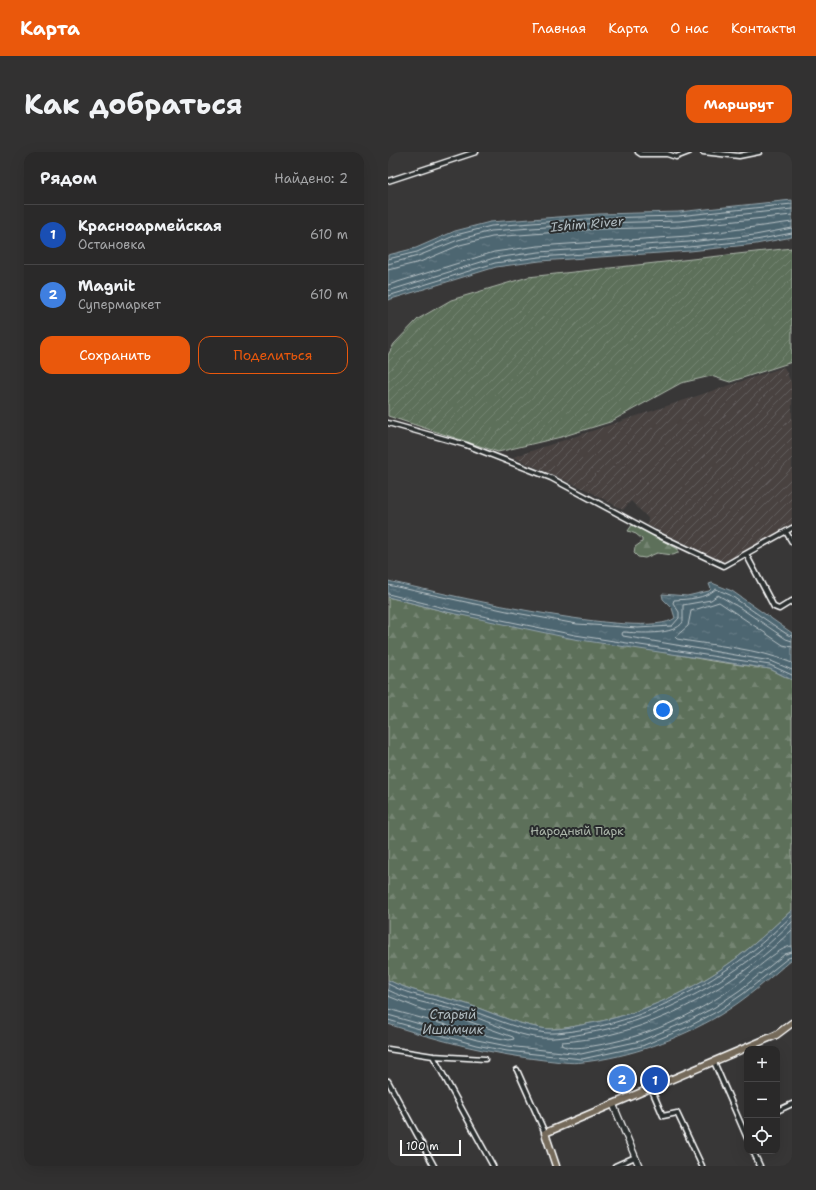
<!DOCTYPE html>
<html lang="ru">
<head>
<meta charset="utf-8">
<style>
	body { margin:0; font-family:"Shantell Sans",sans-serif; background:#323131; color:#f1f3f6 }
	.controls { position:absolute; right:12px; bottom:12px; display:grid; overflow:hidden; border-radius:8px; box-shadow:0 4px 16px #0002 }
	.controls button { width:36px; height:36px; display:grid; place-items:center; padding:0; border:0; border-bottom:1px solid #464546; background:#2a2929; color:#f1f3f6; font:20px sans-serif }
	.scale { position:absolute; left:12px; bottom:10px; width:61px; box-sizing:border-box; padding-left:4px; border:2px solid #fff; border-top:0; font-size:11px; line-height:14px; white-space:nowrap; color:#fff; -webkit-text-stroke:3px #2a2d2e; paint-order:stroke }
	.you { position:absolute; left:275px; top:558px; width:14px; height:14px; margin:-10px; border:3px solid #fff; border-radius:50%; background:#1a73e8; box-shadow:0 0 0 6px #1a73e833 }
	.badge { display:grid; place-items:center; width:26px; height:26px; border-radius:50%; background:#ea580c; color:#fff; font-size:13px; font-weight:700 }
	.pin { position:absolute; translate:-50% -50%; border:2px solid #fff; box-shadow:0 1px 4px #0006 }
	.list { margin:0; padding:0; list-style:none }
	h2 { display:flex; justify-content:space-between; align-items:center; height:52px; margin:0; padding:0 16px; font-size:17px }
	h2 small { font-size:13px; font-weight:400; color:#a5a6a8 }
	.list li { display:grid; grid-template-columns:26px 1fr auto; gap:12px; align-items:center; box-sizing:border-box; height:60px; padding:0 16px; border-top:1px solid #464546 }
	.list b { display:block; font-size:15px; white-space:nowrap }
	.list p { margin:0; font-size:13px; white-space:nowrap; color:#a5a6a8 }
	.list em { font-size:13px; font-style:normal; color:#a5a6a8 }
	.actions { display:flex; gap:8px; padding:12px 16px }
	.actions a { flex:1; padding:9px 0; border:1px solid #ea580c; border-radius:12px; text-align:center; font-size:14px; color:#ea580c }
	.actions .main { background:#ea580c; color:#fff }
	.icon { flex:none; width:22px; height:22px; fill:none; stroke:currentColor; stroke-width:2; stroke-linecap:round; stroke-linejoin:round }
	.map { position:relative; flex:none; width:404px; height:1014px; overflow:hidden; border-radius:12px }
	header { display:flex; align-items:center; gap:24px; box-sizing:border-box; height:56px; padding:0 20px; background:#ea580c; color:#fff }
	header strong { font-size:19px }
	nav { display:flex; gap:22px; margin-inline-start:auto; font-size:14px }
	.intro { display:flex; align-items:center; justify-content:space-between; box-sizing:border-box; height:96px; padding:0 24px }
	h1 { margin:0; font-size:28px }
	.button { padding:10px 18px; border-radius:12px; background:#ea580c; color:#fff; font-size:14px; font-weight:700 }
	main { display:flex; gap:24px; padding:0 24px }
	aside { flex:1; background:#2a2929; border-radius:12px; box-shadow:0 4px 16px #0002 }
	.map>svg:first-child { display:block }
	.industrial { fill:url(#industrial-furrows) }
	.forest { fill:url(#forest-firs); stroke:#aeb8ac }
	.garden { fill:url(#garden-furrows); stroke:#aeb8ac }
	.water { fill:url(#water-ripples); stroke:#94a3aa }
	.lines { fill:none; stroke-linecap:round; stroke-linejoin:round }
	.shore { stroke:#b8c2c6; stroke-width:1 }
	.street-casing { stroke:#fff; stroke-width:7 }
	.secondary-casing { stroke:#fff; stroke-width:8 }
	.primary-casing { stroke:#fff; stroke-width:9 }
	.street { stroke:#2a2d2e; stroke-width:4 }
	.secondary { stroke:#2a2d2e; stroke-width:5.5 }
	.primary { stroke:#746a5a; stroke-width:6 }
	.labels { text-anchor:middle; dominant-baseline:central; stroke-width:4; stroke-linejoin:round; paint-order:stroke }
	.park-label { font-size:12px; fill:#aeb8ac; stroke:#2a2d2e }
	.water-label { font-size:13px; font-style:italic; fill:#afbabf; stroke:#2a2d2e }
</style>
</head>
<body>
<header>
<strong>Карта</strong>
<nav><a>Главная</a><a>Карта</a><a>О нас</a><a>Контакты</a></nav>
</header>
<div class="intro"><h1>Как добраться</h1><a class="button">Маршрут</a></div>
<main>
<aside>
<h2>Рядом<small>Найдено: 2</small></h2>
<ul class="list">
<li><span class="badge" style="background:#1a4fb4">1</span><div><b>Красноармейская</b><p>Остановка</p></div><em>610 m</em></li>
<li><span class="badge" style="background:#3f7fe0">2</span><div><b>Magnit</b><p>Супермаркет</p></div><em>610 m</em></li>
</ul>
<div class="actions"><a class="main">Сохранить</a><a>Поделиться</a></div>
</aside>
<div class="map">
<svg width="404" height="1014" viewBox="0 0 404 1014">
	<defs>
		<pattern id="industrial-furrows" width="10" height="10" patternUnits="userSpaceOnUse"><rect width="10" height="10" fill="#484241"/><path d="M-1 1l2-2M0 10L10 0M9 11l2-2" fill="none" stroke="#635e5e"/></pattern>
		<pattern id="forest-firs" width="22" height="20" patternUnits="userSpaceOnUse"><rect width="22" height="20" fill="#5d705a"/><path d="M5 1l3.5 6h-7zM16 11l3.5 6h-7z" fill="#758573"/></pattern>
		<pattern id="garden-furrows" width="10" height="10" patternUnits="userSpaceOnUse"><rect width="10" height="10" fill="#5d705a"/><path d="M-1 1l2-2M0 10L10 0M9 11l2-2" fill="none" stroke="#758573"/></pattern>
		<pattern id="water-ripples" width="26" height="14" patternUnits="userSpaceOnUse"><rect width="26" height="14" fill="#4d6671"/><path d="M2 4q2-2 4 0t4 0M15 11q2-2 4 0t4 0" fill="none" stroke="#687d86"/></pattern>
	</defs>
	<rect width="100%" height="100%" fill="#383737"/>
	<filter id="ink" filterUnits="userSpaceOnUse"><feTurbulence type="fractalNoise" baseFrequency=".025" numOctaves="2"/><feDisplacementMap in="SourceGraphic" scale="8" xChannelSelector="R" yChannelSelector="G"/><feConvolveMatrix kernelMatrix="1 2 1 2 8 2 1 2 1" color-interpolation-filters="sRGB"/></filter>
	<g filter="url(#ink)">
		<!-- industrial -->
		<path class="industrial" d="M 396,215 L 404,232 L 404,372 L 336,410 L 259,373 L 260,366 L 243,349 L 235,358 L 199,338 L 125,305 Z"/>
		<!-- forest -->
		<path class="forest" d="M 244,373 L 290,397 L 290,401 L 285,403 L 269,401 L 257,406 L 250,405 L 246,401 L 247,395 L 254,390 L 254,387 L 248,382 L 240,379 Z
			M 0,445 L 59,460 L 324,509 L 382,517 L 404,528 L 404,758 C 383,777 362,797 339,813 C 298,842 247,864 198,872 C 184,875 166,879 153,876 C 123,871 97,857 69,849 C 45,843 22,839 0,828 Z"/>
		<!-- garden -->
		<path class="garden" d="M 404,96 L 404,210 L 342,230 L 323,224 L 293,231 L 222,270 L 173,285 L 110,300 L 0,264 L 0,203 L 6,192 L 30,167 L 63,148 L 140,125 Z"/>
		<!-- water -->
		<path class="water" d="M 404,48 L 404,85 L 368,92 L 302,99 L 152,109 L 108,115 L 0,148 L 0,103 L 28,96 L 67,79 L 102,70 L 211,62 L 290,60 Z
			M 0,429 C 43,439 258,490 287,466 L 284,456 L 275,447 L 274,442 L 299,444 L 321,439 L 323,437 L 321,432 L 324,431 L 344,439 L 404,481 L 404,528 L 382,517 L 186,487 L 59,460 L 0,445 Z
			M 404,758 L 404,807 C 381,827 358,847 332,863 C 291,887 242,905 195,910 C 183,912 169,909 156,908 C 103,902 51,889 0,872 L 0,828 C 22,839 45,843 69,849 C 97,857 123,871 153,876 C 166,879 184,875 198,872 C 247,864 298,842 339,813 C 362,797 383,777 404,758 Z"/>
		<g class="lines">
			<!-- shore -->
			<path class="shore" d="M 0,107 L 29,100 L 68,83 L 103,74 L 212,66 L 290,64 L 404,52
				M 0,112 L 30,104 L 70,88 L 103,79 L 212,71 L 291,69 L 404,57
				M 0,118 L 32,110 L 72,93 L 104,85 L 212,77 L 291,75 L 404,63
				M 0,133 L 106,100 L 150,94 L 300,84 L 404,70
				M 0,139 L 106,106 L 151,100 L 301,90 L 367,83 L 404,76
				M 0,144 L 107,111 L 151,105 L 301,95 L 368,88 L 404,81
				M 0,433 L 128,461 L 189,472 L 250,476 L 284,474 L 291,466 L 291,460 L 285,451 L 286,448 C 301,447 316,447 328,437 L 342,443 L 400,483 L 404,484
				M 0,442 L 60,457 L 187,483 L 382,513 L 404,523
				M 404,489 L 398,487 L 354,457 L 330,443 L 323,448 L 295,453 L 295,470 C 286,484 251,481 235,480 L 234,482 L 235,484 L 383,509 L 404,518
				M 404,495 L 395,493 L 331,450 L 303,459 L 300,474 L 287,485 L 289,487 C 326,494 370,496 404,511
				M 404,778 C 386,795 367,812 347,825 C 297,860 236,886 174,890 L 173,893 C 182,898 196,895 205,894 C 256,886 306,864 347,834 C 360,825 391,794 404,794
				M 0,832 C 22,844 45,846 69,854 C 97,862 123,876 152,880 C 166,883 184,879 198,877 C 248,868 299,845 341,816 C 364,801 384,782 404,764
				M 0,838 C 21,849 44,852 67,858 C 95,866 123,883 153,886 C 168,887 184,884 199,881 C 250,873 300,849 343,821 C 365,807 385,788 404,770
				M 0,844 L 35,858 L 66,864 L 125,885 L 126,887 L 121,888 L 91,882 L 0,857
				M 0,863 L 89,888 L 119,894 L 193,902 L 252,889 L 298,870 L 327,855 L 352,838 L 397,802 L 404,800
				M 0,868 L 88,893 L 119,899 L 194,907 L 254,894 L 300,875 L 330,859 L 355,842 L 400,806 L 404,805"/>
			<defs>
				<path id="street" d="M 250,0 L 253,2 L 279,2 L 288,5 L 301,0
					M 315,0 L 351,4 L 371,0
					M 0,29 L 88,0
					M 0,271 L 78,293 L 163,326 L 266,381 L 336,414 L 404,376
					M 398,380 L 404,390
					M 358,402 L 386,455 L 391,457 L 404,449
					M 0,897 L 45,904 L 97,907
					M 45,904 L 105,1014
					M 326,910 L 359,986
					M 129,918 L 157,981
					M 0,929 L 46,1014
					M 263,936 L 275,964 L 289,961 L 314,1014
					M 389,959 L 404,952
					M 365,999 L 372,1014
					M 227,1014 L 247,1005"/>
				<path id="secondary" d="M 225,952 L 251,1014"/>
				<path id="primary" d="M 168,1014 L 157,981 L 388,883 L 404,871"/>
			</defs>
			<!-- street casing -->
			<use href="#street" class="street-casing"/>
			<!-- secondary casing -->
			<use href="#secondary" class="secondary-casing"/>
			<!-- primary casing -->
			<use href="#primary" class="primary-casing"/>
			<!-- street -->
			<use href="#street" class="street"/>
			<!-- secondary -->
			<use href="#secondary" class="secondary"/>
			<!-- primary -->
			<use href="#primary" class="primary"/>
		</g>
	</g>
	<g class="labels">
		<!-- park labels -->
		<g class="park-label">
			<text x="189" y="679">Народный Парк</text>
		</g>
		<!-- water labels -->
		<g class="water-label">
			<text transform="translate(199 72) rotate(-5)">Ishim River</text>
			<text x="65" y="862">Старый<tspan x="65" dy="15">Ишимчик</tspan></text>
		</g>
	</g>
</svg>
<div class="controls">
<button>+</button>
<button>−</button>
<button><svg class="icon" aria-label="locate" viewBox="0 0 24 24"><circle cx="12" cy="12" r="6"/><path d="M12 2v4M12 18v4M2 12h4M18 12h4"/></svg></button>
</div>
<div class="scale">100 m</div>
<div class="you"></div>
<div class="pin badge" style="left:267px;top:928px;background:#1a4fb4">1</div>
<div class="pin badge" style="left:234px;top:927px;background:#3f7fe0">2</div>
</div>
</main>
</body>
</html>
